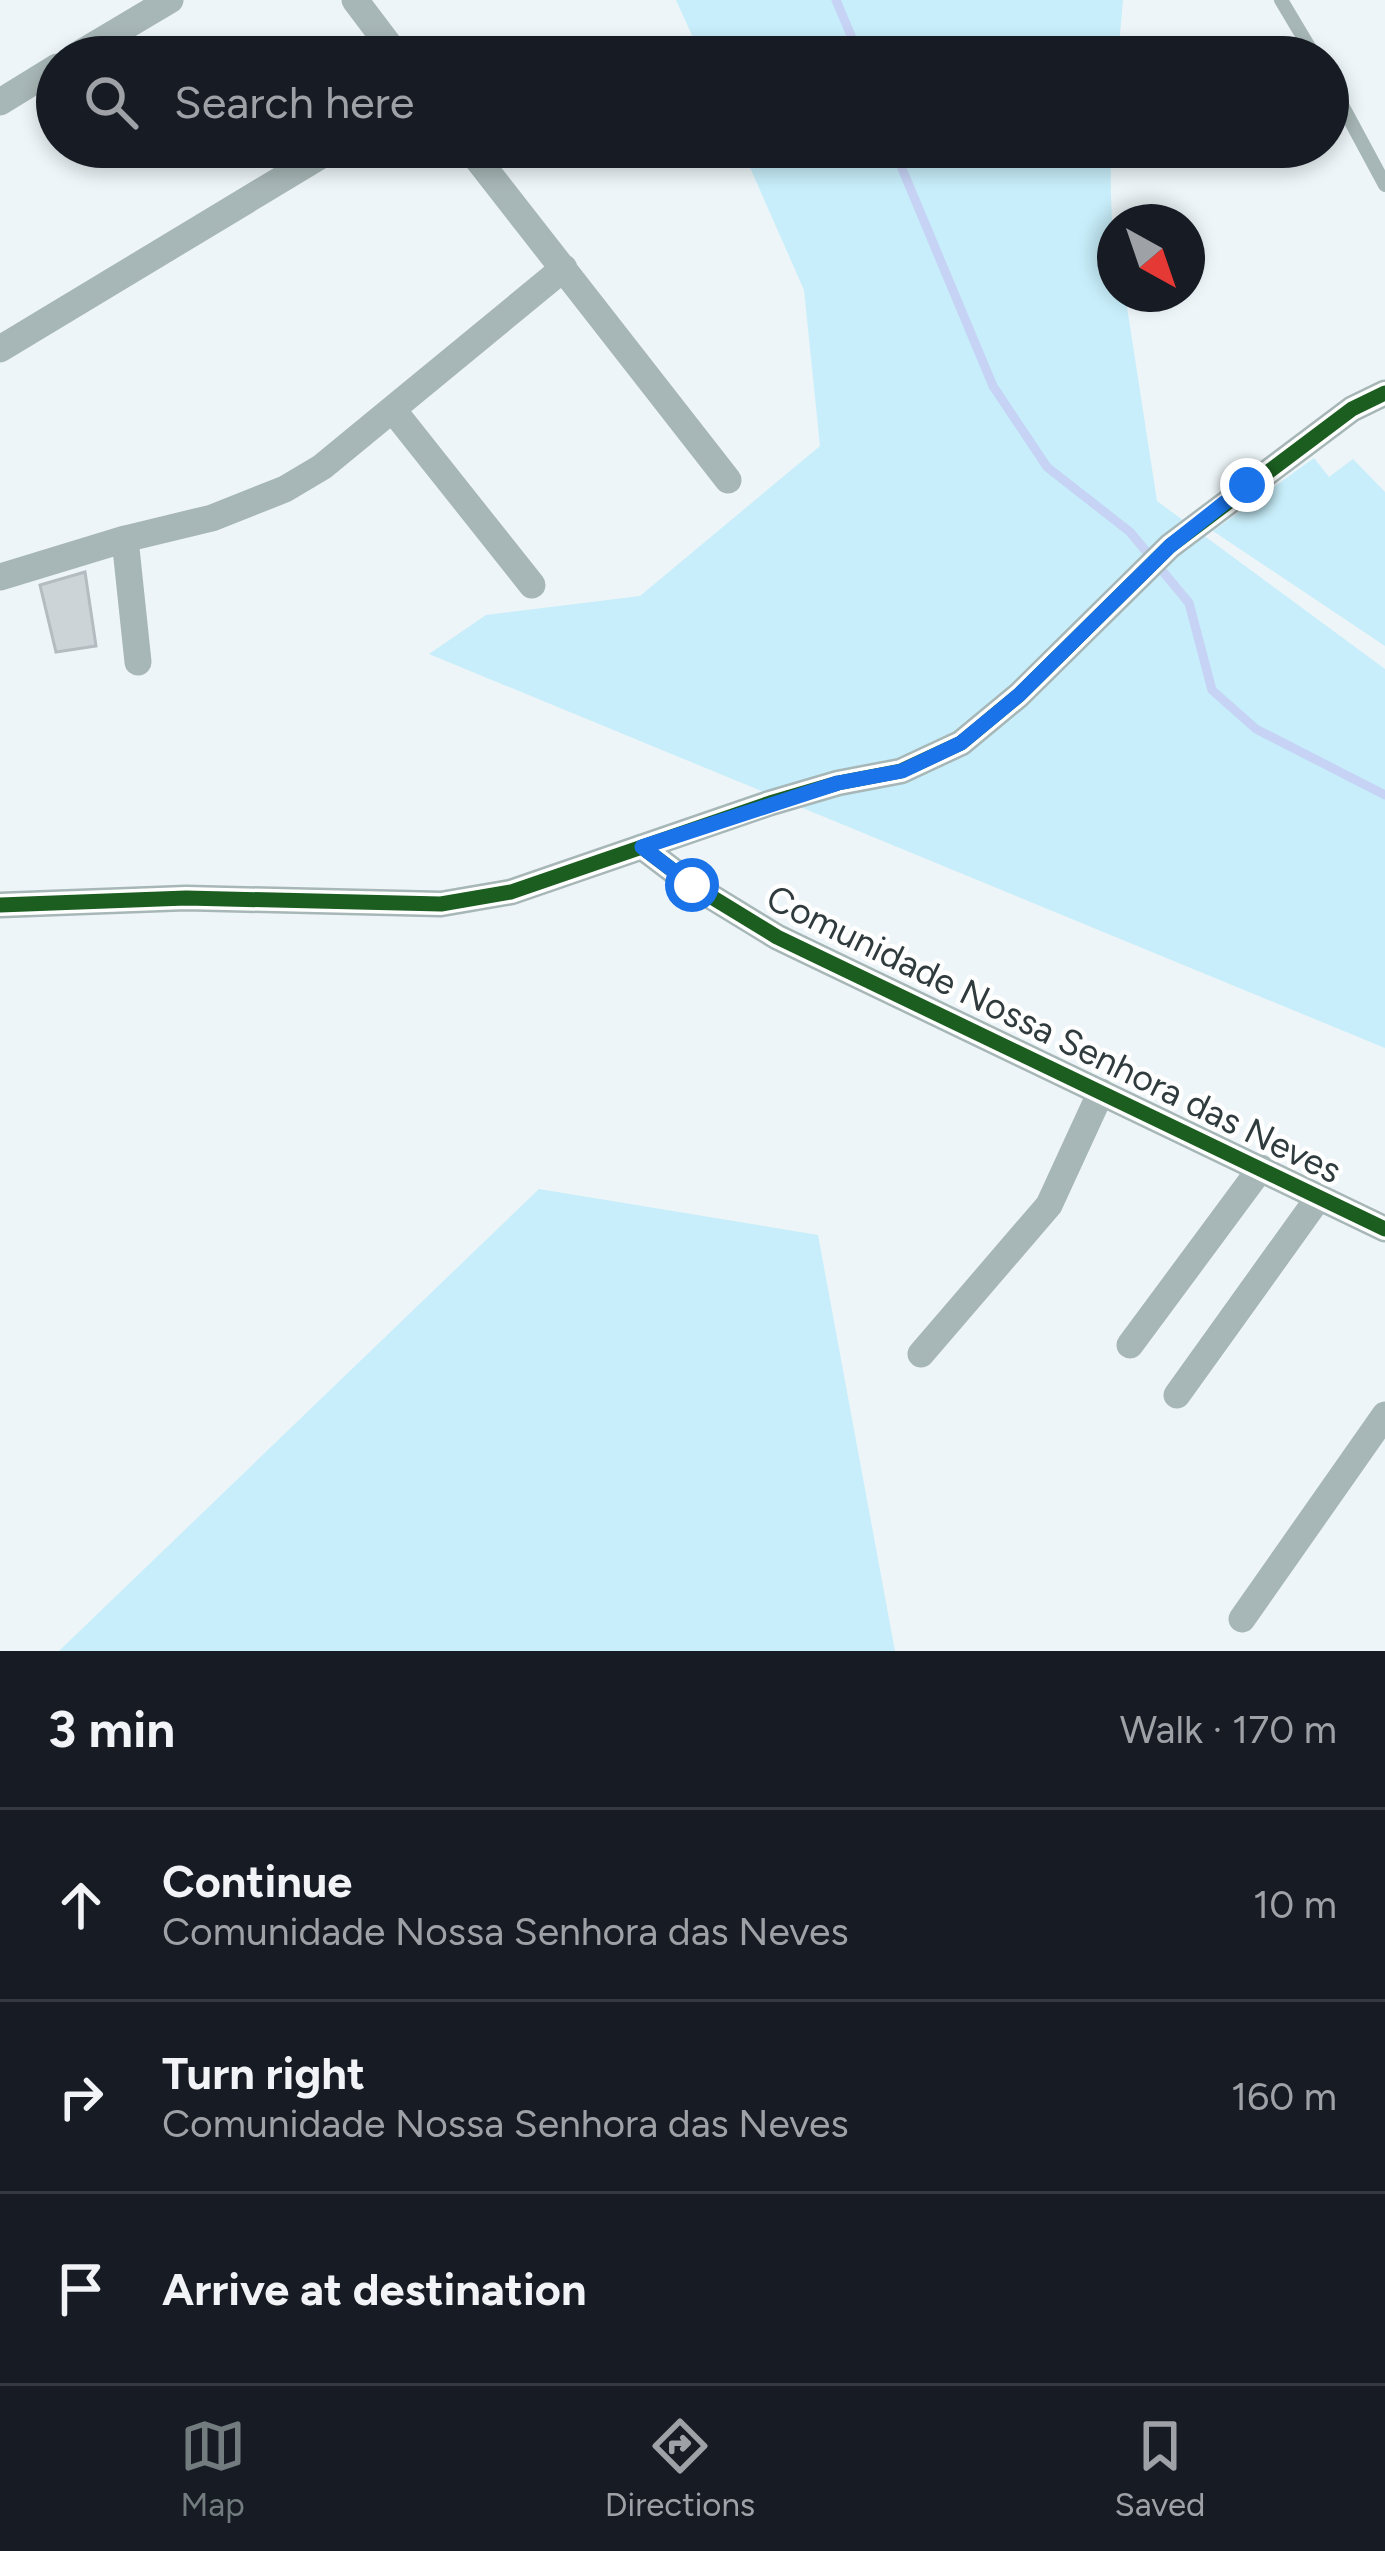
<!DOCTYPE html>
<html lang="en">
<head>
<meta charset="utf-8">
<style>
	body { margin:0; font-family:Figtree,sans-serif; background:#20242c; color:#f1f3f6 }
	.compass { position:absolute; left:1097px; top:204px; width:108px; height:108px; border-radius:50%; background:#171b24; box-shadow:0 6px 18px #0003; rotate:140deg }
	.stop { position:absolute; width:36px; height:36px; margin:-27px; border:9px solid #1a73e8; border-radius:50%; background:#fff }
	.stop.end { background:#1a73e8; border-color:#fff; box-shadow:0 3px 12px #0008 }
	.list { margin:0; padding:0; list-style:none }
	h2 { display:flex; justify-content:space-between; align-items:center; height:156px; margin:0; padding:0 48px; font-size:51px }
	h2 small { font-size:39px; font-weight:400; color:#9ea1a6 }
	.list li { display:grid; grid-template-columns:78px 1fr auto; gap:36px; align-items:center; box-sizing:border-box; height:192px; padding:0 48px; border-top:3px solid #363941 }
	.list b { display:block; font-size:45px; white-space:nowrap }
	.list p { margin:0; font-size:39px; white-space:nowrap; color:#9ea1a6 }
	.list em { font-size:39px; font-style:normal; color:#9ea1a6 }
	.icon { flex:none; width:66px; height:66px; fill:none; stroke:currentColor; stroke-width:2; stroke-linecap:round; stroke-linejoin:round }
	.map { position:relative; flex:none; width:1385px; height:1651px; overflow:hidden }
	.search { position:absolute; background:#171b24; box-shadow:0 6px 18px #0003; left:36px; right:36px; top:36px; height:132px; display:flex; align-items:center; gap:30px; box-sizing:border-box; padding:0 42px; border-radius:66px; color:#9ea1a6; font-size:45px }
	.sheet { height:732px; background:#171b24 }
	nav { display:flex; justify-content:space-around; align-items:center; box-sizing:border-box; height:168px; border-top:3px solid #363941; background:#171b24; font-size:33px; color:#9ea1a6 }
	nav a { display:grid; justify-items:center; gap:6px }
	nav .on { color:#727c7f }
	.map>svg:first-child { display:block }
	.green { fill:#c7eefa }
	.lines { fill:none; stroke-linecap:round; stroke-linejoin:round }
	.stream { stroke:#c6d3f4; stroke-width:9 }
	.building { fill:#cdd4d8; stroke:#b5bcc1; stroke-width:3 }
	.lane { stroke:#a7b6b6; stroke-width:14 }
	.street { stroke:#a7b6b6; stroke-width:27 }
	.cycleway-casing { stroke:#fff; stroke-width:22 }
	.cycleway { stroke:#1b5e20; stroke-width:15 }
	.route { stroke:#1a73e8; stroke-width:15 }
	.labels { text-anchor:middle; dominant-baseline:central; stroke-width:9; stroke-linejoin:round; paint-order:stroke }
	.street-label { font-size:36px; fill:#303b3e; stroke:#fff }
</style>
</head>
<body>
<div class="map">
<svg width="1385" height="1651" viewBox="0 0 1385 1651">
	<rect width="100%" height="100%" fill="#edf5f8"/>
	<!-- green -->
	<path class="green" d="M 676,0 L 1123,0 L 1118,57 L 702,57 Z
		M 741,147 L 1112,147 C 1108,196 1115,244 1115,294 L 1125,294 L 1157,501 L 1385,669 L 1385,1048 L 429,654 L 486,615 L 640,596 L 820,446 L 804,290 Z
		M 1314,458 L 1329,477 L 1353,459 L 1385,492 L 1385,646 L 1213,531 Z
		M 539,1189 L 818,1235 L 895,1651 L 59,1651 Z"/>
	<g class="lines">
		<!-- stream -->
		<path class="stream" d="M 836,0 L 860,57
			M 893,147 L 993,386 L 1047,467 L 1130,532 L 1189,603 L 1212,690 L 1256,729 L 1385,795"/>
	</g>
	<!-- building -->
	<path class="building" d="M 85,572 L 96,646 L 56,652 L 40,585 Z"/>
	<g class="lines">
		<!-- lane -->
		<path class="lane" d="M 1281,0 L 1315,57
			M 1328,79 L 1385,185"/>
		<!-- street -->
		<path class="street" d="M 355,0 L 398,57
			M 74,57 L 170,0
			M 0,102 L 57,67
			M 468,147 L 728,480
			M 0,349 L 335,147
			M 393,410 L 532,585
			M 125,539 L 138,662
			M 0,577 L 125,539 L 212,518 L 285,489 L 322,467 L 564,268
			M 642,847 L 692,885 L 777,937 L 1385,1229
			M 0,905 L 186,898 L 441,904 L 511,892 L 770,803 L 838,783 L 901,771 L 961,743 L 1019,695 L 1170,546 L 1352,409 L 1385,393
			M 1130,1345 L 1261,1168
			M 921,1354 L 1049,1205 L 1101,1092
			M 1177,1395 L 1319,1197
			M 1242,1619 L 1385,1415"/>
		<defs>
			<path id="cycleway" d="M 642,847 L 692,885 L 777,937 L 1385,1229
				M 0,905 L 186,898 L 441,904 L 511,892 L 770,803 L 838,783 L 901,771 L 961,743 L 1019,695 L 1170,546 L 1352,409 L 1385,393"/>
		</defs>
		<!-- cycleway casing -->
		<use href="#cycleway" class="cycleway-casing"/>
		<!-- cycleway -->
		<use href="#cycleway" class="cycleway"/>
	</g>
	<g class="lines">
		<!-- route -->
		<path class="route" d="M 692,885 L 642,847 L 838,783 L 902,771 L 961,743 L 1019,695 L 1170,546 L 1247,485"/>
	</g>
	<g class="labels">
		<!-- street labels -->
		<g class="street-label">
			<text transform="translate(1054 1034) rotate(26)">Comunidade Nossa Senhora das Neves</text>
		</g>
	</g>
</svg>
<svg class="compass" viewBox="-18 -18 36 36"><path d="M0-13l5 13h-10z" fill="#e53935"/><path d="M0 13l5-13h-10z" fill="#9ea1a6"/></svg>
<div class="stop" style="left:692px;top:885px"></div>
<div class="stop end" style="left:1247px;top:485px"></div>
<div class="search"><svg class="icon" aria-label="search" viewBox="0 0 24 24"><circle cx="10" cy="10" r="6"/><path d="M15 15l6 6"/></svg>Search here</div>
</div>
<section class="sheet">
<h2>3 min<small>Walk · 170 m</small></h2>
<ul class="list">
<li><svg class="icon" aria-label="ahead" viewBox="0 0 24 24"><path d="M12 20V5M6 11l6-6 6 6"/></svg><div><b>Continue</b><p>Comunidade Nossa Senhora das Neves</p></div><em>10 m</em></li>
<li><svg class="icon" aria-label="right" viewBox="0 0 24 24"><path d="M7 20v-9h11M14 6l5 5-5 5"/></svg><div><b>Turn right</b><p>Comunidade Nossa Senhora das Neves</p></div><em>160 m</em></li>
<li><svg class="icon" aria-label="arrive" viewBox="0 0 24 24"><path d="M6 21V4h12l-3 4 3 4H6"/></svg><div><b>Arrive at destination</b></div></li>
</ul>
</section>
<nav>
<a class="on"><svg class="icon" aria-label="map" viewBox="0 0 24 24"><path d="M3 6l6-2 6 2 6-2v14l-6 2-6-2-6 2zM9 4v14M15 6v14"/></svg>Map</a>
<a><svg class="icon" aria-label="directions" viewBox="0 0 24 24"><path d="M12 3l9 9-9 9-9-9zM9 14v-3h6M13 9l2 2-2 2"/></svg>Directions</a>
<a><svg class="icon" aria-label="saved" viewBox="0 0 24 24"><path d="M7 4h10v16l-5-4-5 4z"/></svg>Saved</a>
</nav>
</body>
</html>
